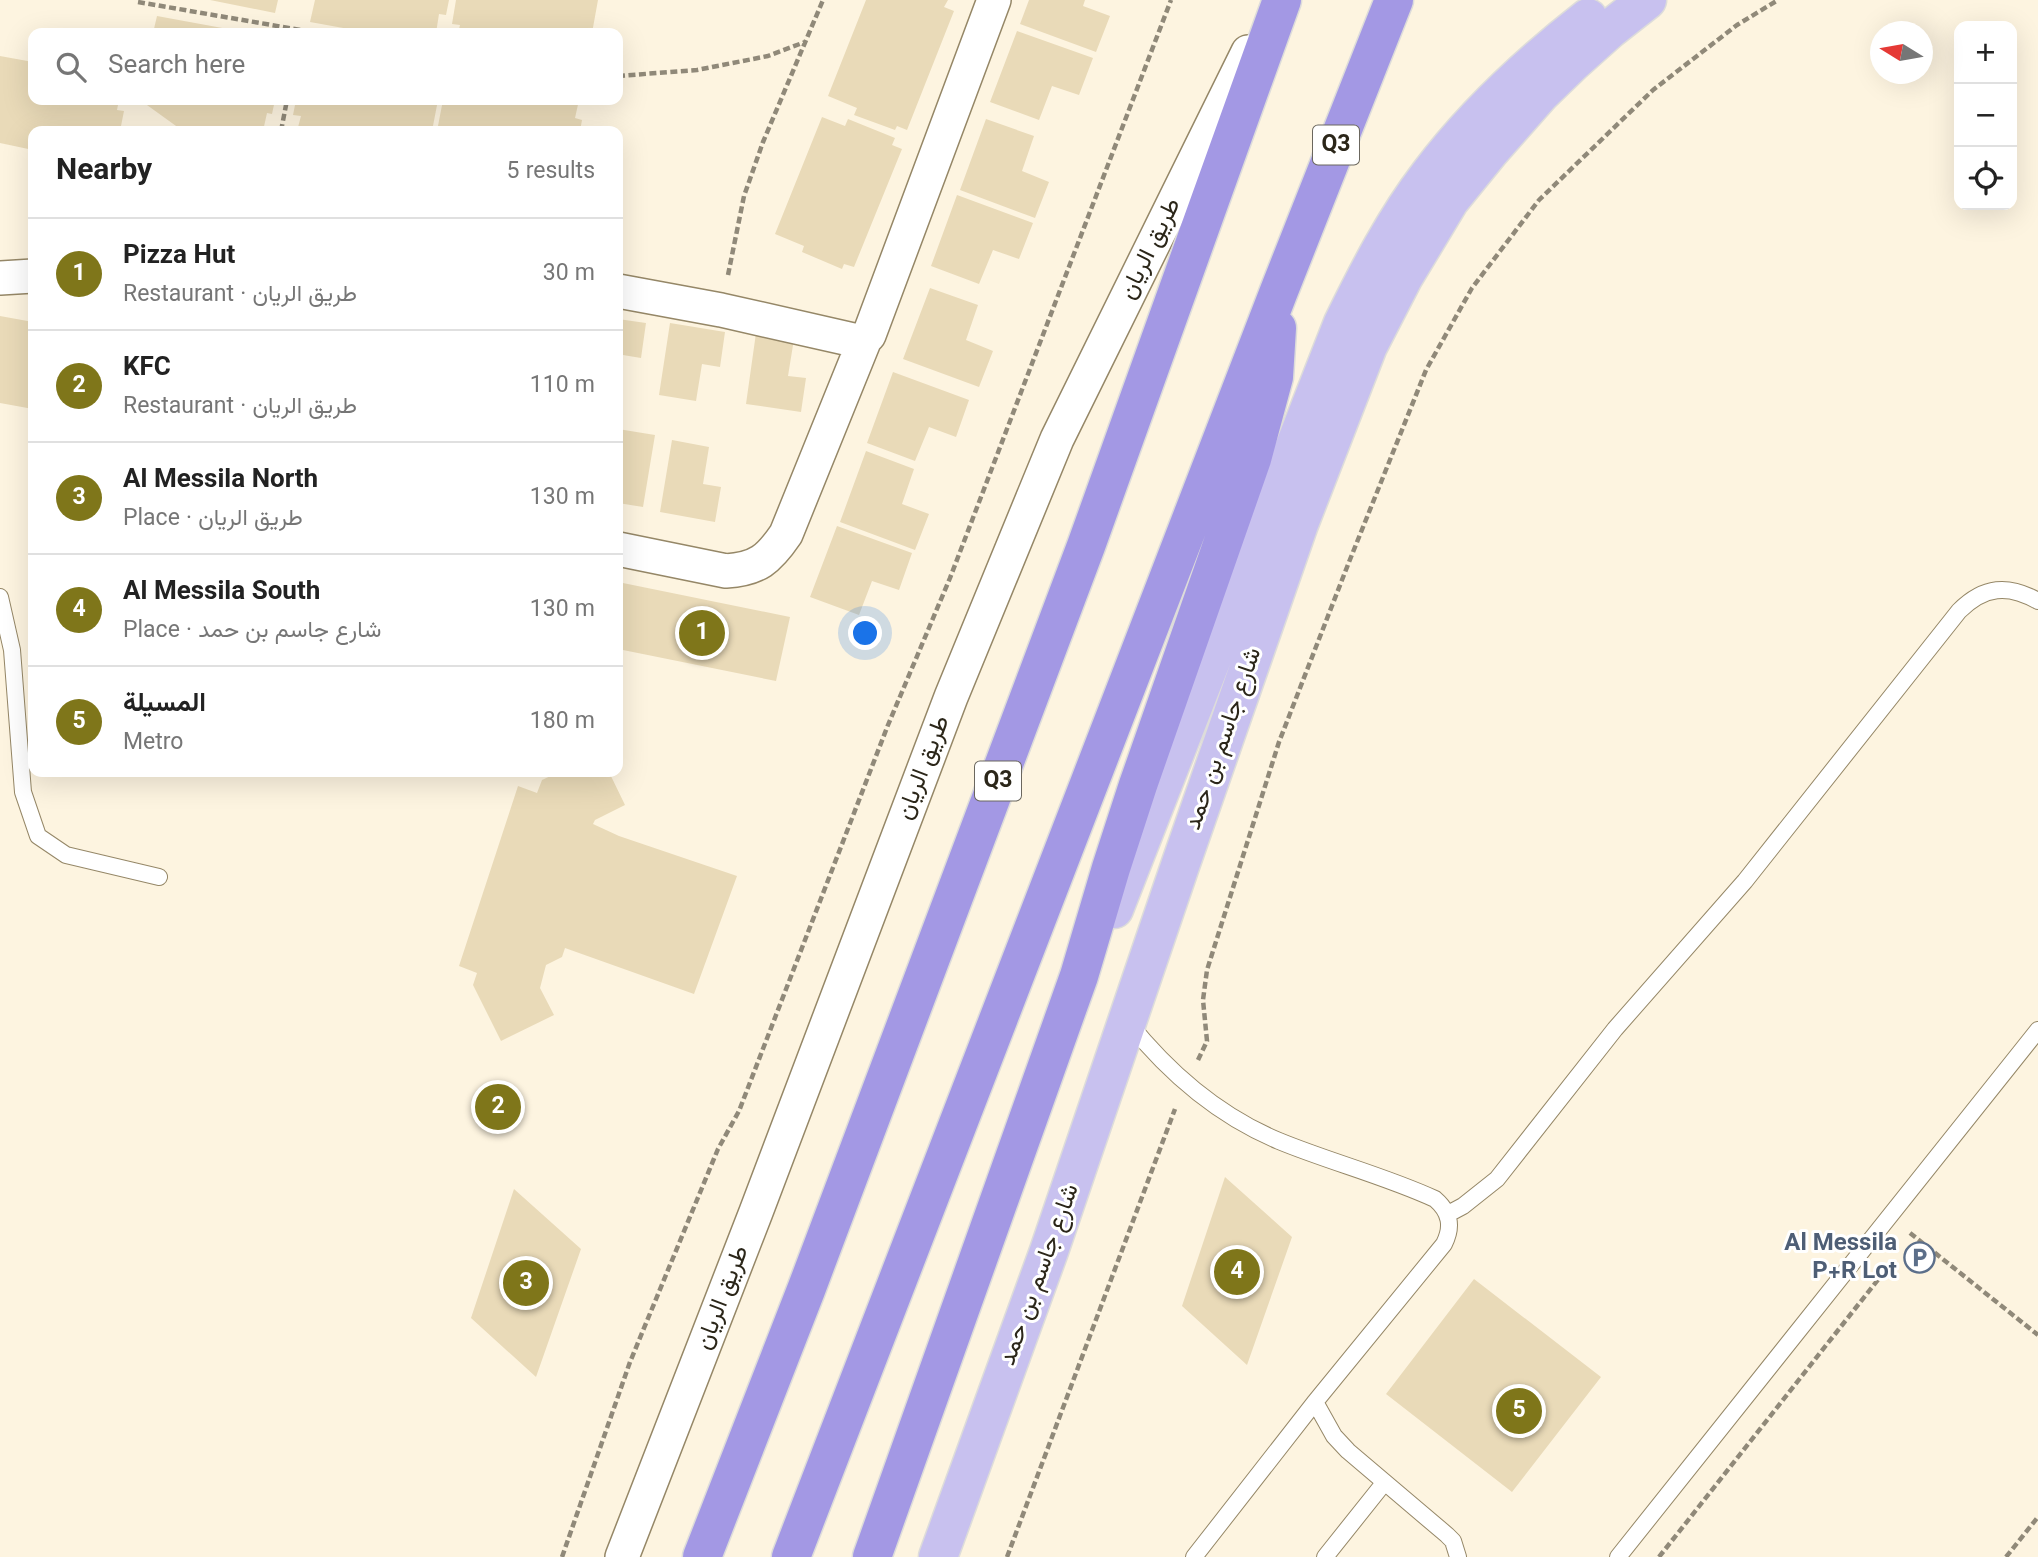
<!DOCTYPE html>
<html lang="en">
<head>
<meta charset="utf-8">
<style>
	body { margin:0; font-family:Georgia,Vazirmatn,serif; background:#f6f6f6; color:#222 }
	.controls { position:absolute; right:21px; top:21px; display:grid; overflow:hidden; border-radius:14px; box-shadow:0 7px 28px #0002 }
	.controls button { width:63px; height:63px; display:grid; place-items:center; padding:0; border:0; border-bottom:2px solid #e0e0e0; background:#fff; color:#222; font:35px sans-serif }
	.compass { position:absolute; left:1870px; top:21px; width:63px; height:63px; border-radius:50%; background:#fff; box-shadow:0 7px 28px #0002; rotate:281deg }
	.you { position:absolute; left:866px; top:634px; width:24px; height:24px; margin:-18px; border:5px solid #fff; border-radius:50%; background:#1a73e8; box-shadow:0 0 0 10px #1a73e833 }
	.badge { display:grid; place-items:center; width:46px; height:46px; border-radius:50%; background:#7f761a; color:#fff; font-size:23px; font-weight:700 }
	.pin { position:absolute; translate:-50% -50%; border:4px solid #fff; box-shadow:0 2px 7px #0006 }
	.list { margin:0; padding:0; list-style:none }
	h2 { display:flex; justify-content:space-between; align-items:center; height:91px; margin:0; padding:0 28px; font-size:30px }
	h2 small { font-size:23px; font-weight:400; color:#767676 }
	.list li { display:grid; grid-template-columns:46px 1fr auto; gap:21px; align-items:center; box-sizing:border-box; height:112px; padding:0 28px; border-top:2px solid #e0e0e0 }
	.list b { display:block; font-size:26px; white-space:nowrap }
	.list p { margin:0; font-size:23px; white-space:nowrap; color:#767676 }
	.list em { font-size:23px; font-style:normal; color:#767676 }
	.icon { flex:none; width:38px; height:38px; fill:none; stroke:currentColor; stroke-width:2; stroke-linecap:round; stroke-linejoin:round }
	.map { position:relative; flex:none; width:2038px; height:1557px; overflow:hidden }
	.search { position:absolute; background:#fff; box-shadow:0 7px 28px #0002; left:28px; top:28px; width:595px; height:77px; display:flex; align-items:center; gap:18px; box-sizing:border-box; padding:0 24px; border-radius:14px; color:#767676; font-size:26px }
	.panel { position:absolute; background:#fff; box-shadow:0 7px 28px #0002; left:28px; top:126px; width:595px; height:651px; border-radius:14px }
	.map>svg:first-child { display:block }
	.building { fill:#e9dab8 }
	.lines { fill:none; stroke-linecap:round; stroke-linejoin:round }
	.lane-casing { stroke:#958767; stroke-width:18 }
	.street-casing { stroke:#958767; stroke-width:36 }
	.primary-casing { stroke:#dddcda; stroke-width:41 }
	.highway-casing { stroke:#dddcda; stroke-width:41 }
	.path { stroke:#908979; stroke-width:4.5; stroke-dasharray:7 3.5; stroke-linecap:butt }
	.lane { stroke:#fff; stroke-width:16 }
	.street { stroke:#fff; stroke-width:33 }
	.primary { stroke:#c8c1ef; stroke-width:38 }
	.highway { stroke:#a398e4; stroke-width:38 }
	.labels { text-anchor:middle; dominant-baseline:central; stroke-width:6; stroke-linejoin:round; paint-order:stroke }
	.shield { fill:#fff; stroke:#6b675e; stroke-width:2 }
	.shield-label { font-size:23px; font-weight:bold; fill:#2b2619 }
	.street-label { font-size:24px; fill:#2b2619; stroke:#fff }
	.service-label { font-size:24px; font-weight:bold; fill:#4e5e75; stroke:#fff; text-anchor:end }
</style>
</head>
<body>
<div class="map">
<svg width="2038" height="1557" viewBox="0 0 2038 1557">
	<rect width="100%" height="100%" fill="#fdf4e0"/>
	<!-- building -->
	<path class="building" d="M 210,0 L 278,0 L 275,13 Z
		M 315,0 L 449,0 L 446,15 L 439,14 L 436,33 L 371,33 L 310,22 Z
		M 456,0 L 598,0 L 592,33 L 458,33 L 460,25 L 452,24 Z
		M 866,0 L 948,0 L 944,7 L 954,11 L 907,130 L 897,126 L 895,130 L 854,115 L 857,108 L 828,96 Z
		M 1029,0 L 1085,0 L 1083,6 L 1110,16 L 1096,52 L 1020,24 Z
		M 157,16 L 244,32 L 244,33 L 153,33 Z
		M 1017,31 L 1093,58 L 1079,95 L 1052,86 L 1039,120 L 990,102 Z
		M 0,56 L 33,62 L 33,100 L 119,100 L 117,110 L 124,111 L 120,131 L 33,131 L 33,150 L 0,143 Z
		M 140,100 L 275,100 L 272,114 L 267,113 L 263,131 L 183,131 Z
		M 296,100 L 438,100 L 432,131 L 297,131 L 301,116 L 293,115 Z
		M 443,100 L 579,100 L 575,118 L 582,120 L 580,131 L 437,131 Z
		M 822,117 L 845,126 L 848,119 L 895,138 L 892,145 L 902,149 L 854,267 L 844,264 L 842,269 L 802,252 L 804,246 L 775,234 Z
		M 986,119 L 1034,136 L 1022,171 L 1049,182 L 1035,218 L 960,190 Z
		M 957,195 L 1033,223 L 1019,259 L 993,250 L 979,284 L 931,266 Z
		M 930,288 L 978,305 L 966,340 L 993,351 L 979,387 L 903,359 Z
		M 0,316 L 33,322 L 33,409 L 0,403 Z
		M 618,319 L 646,323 L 641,358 L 623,355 L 619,378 L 618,378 Z
		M 670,323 L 725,332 L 720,367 L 702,364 L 696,401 L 659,395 Z
		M 756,333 L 794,339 L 788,376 L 806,378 L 801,412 L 746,404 Z
		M 893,372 L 969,400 L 956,437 L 929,427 L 915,461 L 867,443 Z
		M 618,429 L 655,435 L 643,507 L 618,503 Z
		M 672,440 L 709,447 L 703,484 L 721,487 L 715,522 L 660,512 Z
		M 866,451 L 914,469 L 902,504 L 929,514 L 915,550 L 840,522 Z
		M 837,526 L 912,553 L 899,590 L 872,581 L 859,615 L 810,597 Z
		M 618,582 L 790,617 L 776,681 L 618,649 Z
		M 559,772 L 609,772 L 625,805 L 595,820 L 593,824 L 619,836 L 737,876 L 694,994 L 565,948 L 562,957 L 546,965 L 540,988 L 554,1015 L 501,1041 L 473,985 L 477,973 L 459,966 L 518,786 L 537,793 L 542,780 Z
		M 1225,1177 L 1292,1237 L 1247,1365 L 1182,1306 Z
		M 514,1189 L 581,1249 L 536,1377 L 471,1318 Z
		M 1474,1279 L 1601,1377 L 1512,1492 L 1386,1394 Z"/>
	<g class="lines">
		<defs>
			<path id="lane" d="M 0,597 L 12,650 L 23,792 L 38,836 L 66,855 L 159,877
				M 1128,1022 C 1168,1072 1219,1116 1279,1141 C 1330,1162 1385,1176 1435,1199 C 1450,1212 1453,1226 1444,1244 L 1315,1402 L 1194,1557
				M 1448,1214 L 1463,1206 L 1497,1179 L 1615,1029 L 1745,881 L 1959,611 C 1984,586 2008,584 2038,601
				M 1315,1402 L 1334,1436 L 1348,1451 L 1447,1535 L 1453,1541 L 1458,1557
				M 1325,1557 L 1384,1483
				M 1618,1557 L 2038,1030"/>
			<path id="street" d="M 0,278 L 33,276
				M 618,291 L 721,310 L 858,341 L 865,339 L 869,335 L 994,0
				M 618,549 L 726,571 C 758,569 769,559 786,534 L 865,339
				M 622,1557 L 756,1212 L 951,697 L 1057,439 L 1248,52"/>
			<path id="primary" d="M 1114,909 L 1343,323 C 1368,272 1394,221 1429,175 C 1474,115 1529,64 1588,18
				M 938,1557 L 1049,1251 L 1181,863 L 1299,524 L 1368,346 L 1403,278 L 1450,200 L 1489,152 L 1541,93 L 1572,63 L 1610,29 L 1647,0"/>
			<path id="highway" d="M 702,1557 L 806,1290 L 1086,546 L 1282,0
				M 791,1557 L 1279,291 L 1394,0
				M 872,1557 L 1079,976 L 1111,868 L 1138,785 L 1252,459 L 1274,377 L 1277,328"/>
		</defs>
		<!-- lane casing -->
		<use href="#lane" class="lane-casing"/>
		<!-- street casing -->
		<use href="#street" class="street-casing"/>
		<!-- primary casing -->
		<use href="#primary" class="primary-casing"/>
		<!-- highway casing -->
		<use href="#highway" class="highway-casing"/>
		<!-- path -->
		<path class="path" d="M 138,2 L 318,33
			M 618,76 L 697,70 L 768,56 L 805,42
			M 281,131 L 287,100
			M 728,275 L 744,196 L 763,142 L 823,0
			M 1198,1060 L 1207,1041 L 1203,1000 L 1207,970 L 1279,742 L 1349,562 L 1426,370 L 1472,288 L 1539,200 L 1653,90 L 1737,25 L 1778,0
			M 1910,1233 L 2038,1335
			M 562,1557 L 630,1362 L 718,1149 L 739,1111 L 888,725 L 950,578 L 1171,0
			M 1007,1557 L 1175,1109
			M 1659,1557 L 1884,1272
			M 2006,1557 L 2038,1517"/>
		<!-- lane -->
		<use href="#lane" class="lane"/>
		<!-- street -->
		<use href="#street" class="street"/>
		<!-- primary -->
		<use href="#primary" class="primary"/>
		<!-- highway -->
		<use href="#highway" class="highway"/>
	</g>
	<!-- icons -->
	<defs>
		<symbol id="parking-ring" viewBox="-11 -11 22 22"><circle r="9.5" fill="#fff" stroke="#5c6f8a" stroke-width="1.5"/><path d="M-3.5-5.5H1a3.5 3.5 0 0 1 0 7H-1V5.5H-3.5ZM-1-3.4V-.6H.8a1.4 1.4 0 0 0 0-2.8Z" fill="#5c6f8a"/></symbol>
	</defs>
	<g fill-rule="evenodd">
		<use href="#parking-ring" x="1902" y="1240" width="35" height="35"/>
	</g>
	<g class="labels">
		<!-- shield labels -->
		<g class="shield">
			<rect x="1313" y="125.5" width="46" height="39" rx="5"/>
			<rect x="975" y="761.5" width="46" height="39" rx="5"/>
		</g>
		<g class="shield-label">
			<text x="1336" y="145">Q3</text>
			<text x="998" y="781">Q3</text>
		</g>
		<!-- street labels -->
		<g class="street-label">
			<text transform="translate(1151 249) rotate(-64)">طريق الريان</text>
			<text transform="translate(1224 739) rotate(-71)">شارع جاسم بن حمد</text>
			<text transform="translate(924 768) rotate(-69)">طريق الريان</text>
			<text transform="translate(1040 1275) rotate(-70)">شارع جاسم بن حمد</text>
			<text transform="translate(723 1298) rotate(-69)">طريق الريان</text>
		</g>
		<!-- service labels -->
		<g class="service-label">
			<text x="1897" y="1244">Al Messila<tspan x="1897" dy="28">P+R Lot</tspan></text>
		</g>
	</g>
</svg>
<div class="controls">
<button>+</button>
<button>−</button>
<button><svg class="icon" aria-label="locate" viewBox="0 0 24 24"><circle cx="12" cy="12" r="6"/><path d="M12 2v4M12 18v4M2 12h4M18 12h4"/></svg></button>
</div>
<svg class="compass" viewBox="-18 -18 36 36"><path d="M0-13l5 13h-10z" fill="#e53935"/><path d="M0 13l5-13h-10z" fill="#767676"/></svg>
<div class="you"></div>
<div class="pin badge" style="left:702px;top:633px">1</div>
<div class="pin badge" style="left:498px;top:1107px">2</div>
<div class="pin badge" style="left:526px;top:1283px">3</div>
<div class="pin badge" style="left:1237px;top:1272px">4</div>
<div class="pin badge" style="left:1519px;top:1411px">5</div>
<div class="search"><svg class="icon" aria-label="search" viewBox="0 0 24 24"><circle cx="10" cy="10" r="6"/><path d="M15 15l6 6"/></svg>Search here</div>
<section class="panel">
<h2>Nearby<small>5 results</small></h2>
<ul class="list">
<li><span class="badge">1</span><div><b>Pizza Hut</b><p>Restaurant · طريق الريان</p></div><em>30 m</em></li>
<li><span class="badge">2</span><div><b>KFC</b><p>Restaurant · طريق الريان</p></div><em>110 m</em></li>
<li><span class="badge">3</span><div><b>Al Messila North</b><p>Place · طريق الريان</p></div><em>130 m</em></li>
<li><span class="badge">4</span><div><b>Al Messila South</b><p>Place · شارع جاسم بن حمد</p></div><em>130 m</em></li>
<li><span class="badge">5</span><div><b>المسيلة</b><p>Metro</p></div><em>180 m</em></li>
</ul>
</section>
</div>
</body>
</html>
